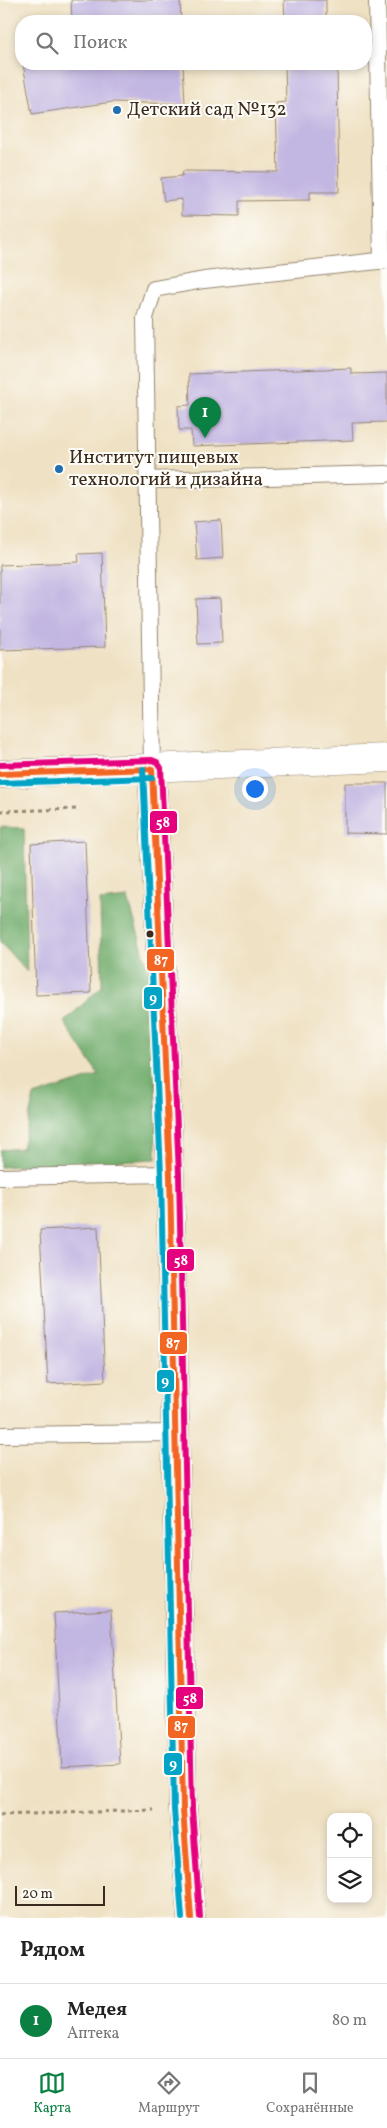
<!DOCTYPE html>
<html lang="ru">
<head>
<meta charset="utf-8">
<style>
	body { margin:0; font-family:Vollkorn,serif; background:#f2f2f2; color:#222 }
	.controls { position:absolute; right:15px; bottom:15px; display:grid; overflow:hidden; border-radius:10px; box-shadow:0 2px 8px #0003 }
	.controls button { width:45px; height:45px; display:grid; place-items:center; padding:0; border:0; border-bottom:1px solid #e0e0e0; background:#fff; color:#222; font:25px sans-serif }
	.scale { position:absolute; left:15px; bottom:12px; width:90px; box-sizing:border-box; padding-left:5px; border:2px solid #3b2a1e; border-top:0; font-size:14px; line-height:18px; white-space:nowrap; color:#3b2a1e; -webkit-text-stroke:4px #fdfcf7; paint-order:stroke }
	.you { position:absolute; left:254px; top:788px; width:18px; height:18px; margin:-12px; border:4px solid #fff; border-radius:50%; background:#1a73e8; box-shadow:0 0 0 8px #1a73e833 }
	.badge { display:grid; place-items:center; width:32px; height:32px; border-radius:50%; background:#0b8043; color:#fff; font-size:16px; font-weight:700 }
	.pin { position:absolute; translate:-50% -41px; filter:drop-shadow(0 1px 2px #0008) }
	.pin::after { content:''; position:absolute; top:26px; width:18px; height:15px; background:inherit; clip-path:polygon(0 0,100% 0,50% 100%) }
	.list { margin:0; padding:0; list-style:none }
	h2 { display:flex; justify-content:space-between; align-items:center; height:65px; margin:0; padding:0 20px; font-size:21px }
	h2 small { font-size:16px; font-weight:400; color:#767676 }
	.list li { display:grid; grid-template-columns:32px 1fr auto; gap:15px; align-items:center; box-sizing:border-box; height:75px; padding:0 20px; border-top:1px solid #e0e0e0 }
	.list b { display:block; font-size:19px; white-space:nowrap }
	.list p { margin:0; font-size:16px; white-space:nowrap; color:#767676 }
	.list em { font-size:16px; font-style:normal; color:#767676 }
	.icon { flex:none; width:28px; height:28px; fill:none; stroke:currentColor; stroke-width:2; stroke-linecap:round; stroke-linejoin:round }
	.map { position:relative; flex:none; width:387px; height:1918px; overflow:hidden }
	.search { position:absolute; background:#fff; box-shadow:0 2px 8px #0003; left:15px; right:15px; top:15px; height:55px; display:flex; align-items:center; gap:12px; box-sizing:border-box; padding:0 18px; border-radius:20px; color:#767676; font-size:19px }
	.sheet { height:140px; background:#fff }
	nav { display:flex; justify-content:space-around; align-items:center; box-sizing:border-box; height:70px; border-top:1px solid #e0e0e0; background:#fff; font-size:14px; color:#767676 }
	nav a { display:grid; justify-items:center; gap:2px }
	nav .on { color:#0b8043 }
	.map>svg:first-child { display:block }
	.forest { fill:#73ae6e; stroke:#576c46 }
	.building { fill:#c2b6e2 }
	.lines { fill:none; stroke-linecap:round; stroke-linejoin:round }
	.lane-casing { stroke:#958670; stroke-width:18 }
	.street-casing { stroke:#958670; stroke-width:29 }
	.path { stroke:#958670; stroke-width:3; stroke-dasharray:4 4; stroke-linecap:butt }
	.lane { stroke:#fff; stroke-width:16 }
	.street { stroke:#fff; stroke-width:28 }
	.bus-1-casing { stroke:#fdfcf7; stroke-width:10 }
	.bus-2-casing { stroke:#fdfcf7; stroke-width:10 }
	.bus-3-casing { stroke:#fdfcf7; stroke-width:10 }
	.bus-1 { stroke:#f26522; stroke-width:6 }
	.bus-2 { stroke:#03a3c5; stroke-width:6 }
	.bus-3 { stroke:#e5007d; stroke-width:6 }
	.poi-dot { fill:#1f6fb2; stroke:#fdfcf7; stroke-width:2 }
	.bus-dot { fill:#3b2a1e; stroke:#fdfcf7; stroke-width:2 }
	.labels { text-anchor:middle; dominant-baseline:central; stroke-width:4; stroke-linejoin:round; paint-order:stroke }
	.poi-label { font-size:19px; fill:#3b2a1e; stroke:#fdfcf7; text-anchor:start }
	.line-badge { stroke:#fdfcf7; stroke-width:2 }
	.badge-label { font-size:14px; text-anchor:middle; font-weight:bold; fill:#fff }
</style>
</head>
<body>
<div class="map">
<svg width="387" height="1918" viewBox="0 0 387 1918">
	<rect width="100%" height="100%" fill="#fdfcf7"/>
	<filter id="ink" filterUnits="userSpaceOnUse"><feTurbulence type="fractalNoise" baseFrequency=".02" numOctaves="2"/><feDisplacementMap in="SourceGraphic" scale="10" xChannelSelector="R" yChannelSelector="G"/><feConvolveMatrix kernelMatrix="1 2 1 2 8 2 1 2 1" color-interpolation-filters="sRGB"/></filter>
	<filter id="wash" filterUnits="userSpaceOnUse"><feTurbulence type="fractalNoise" baseFrequency=".0096" numOctaves="4" result="noise"/><feDisplacementMap in="SourceGraphic" scale="20" xChannelSelector="R" yChannelSelector="G"/><feGaussianBlur stdDeviation="1.12" result="paint"/><feColorMatrix in="noise" values="0 0 0 0 0 0 0 0 0 0 0 0 0 0 0 0 0 1.4 0 .05"/><feComposite in="paint" operator="in"/></filter>
	<g filter="url(#wash)">
		<rect width="100%" height="100%" fill="#efe1c3"/>
		<!-- forest -->
		<path class="forest" d="M 0,827 L 24,828 L 27,972 L 0,942 Z
			M 128,898 L 157,1000 L 156,1159 L 0,1167 L 0,1150 L 22,1148 L 34,1096 L 99,1075 L 64,1022 L 102,986 L 100,901 Z"/>
		<g id="blocks">
			<!-- building -->
			<path class="building" d="M 71,0 L 180,0 L 181,21 L 72,21 Z
				M 284,0 L 326,0 L 326,21 L 336,21 L 285,21 Z
				M 23,64 L 183,64 L 185,104 L 112,102 L 32,114 Z
				M 285,64 L 337,64 L 339,192 L 310,192 L 310,200 L 239,201 L 239,216 L 182,215 L 182,199 L 164,201 L 161,178 L 182,176 L 183,171 L 278,172 L 276,103 L 286,102 Z
				M 351,368 L 351,374 L 387,373 L 387,422 L 352,423 L 353,440 L 192,446 L 191,430 L 179,430 L 178,406 L 190,405 L 189,374 Z
				M 221,520 L 223,558 L 197,560 L 194,522 Z
				M 102,553 L 105,647 L 0,650 L 0,565 L 79,562 L 78,554 Z
				M 220,598 L 222,643 L 198,644 L 196,599 Z
				M 345,783 L 387,783 L 387,834 L 345,833 Z
				M 85,841 L 91,993 L 36,995 L 31,844 Z
				M 98,1227 L 105,1381 L 48,1384 L 40,1230 Z
				M 111,1610 L 120,1764 L 62,1767 L 54,1613 Z"/>
		</g>
	</g>
	<g filter="url(#ink)">
		<use href="#blocks" fill-opacity="0" stroke="#958670" stroke-width="1"/>
		<g class="lines">
			<defs>
				<path id="lane" d="M 377,0 L 382,261
					M 147,480 L 387,474
					M 152,769 L 145,318 L 154,289 L 204,280 L 387,260
					M 0,1177 L 170,1174
					M 0,1435 L 175,1433"/>
				<path id="street" d="M 152,769 L 170,1174 L 183,1809 L 191,1918
					M 0,774 L 387,758"/>
			</defs>
			<!-- lane casing -->
			<use href="#lane" class="lane-casing"/>
			<!-- street casing -->
			<use href="#street" class="street-casing"/>
			<!-- path -->
			<path class="path" d="M 0,811 L 80,809
				M 0,1815 L 154,1810"/>
			<!-- lane -->
			<use href="#lane" class="lane"/>
			<!-- street -->
			<use href="#street" class="street"/>
			<defs>
				<path id="bus-1" d="M 152,769 L 170,1174 L 183,1809 L 191,1918
					M 0,774 L 152,769"/>
				<path id="bus-2" d="M 143,769 L 161,1174 L 174,1809 L 182,1918
					M 0,783 L 152,778"/>
				<path id="bus-3" d="M 0,765 L 152,760 L 157,762 L 161,768 L 179,1174 L 192,1809 L 200,1917"/>
			</defs>
			<!-- bus-1 casing -->
			<use href="#bus-1" class="bus-1-casing"/>
			<!-- bus-2 casing -->
			<use href="#bus-2" class="bus-2-casing"/>
			<!-- bus-3 casing -->
			<use href="#bus-3" class="bus-3-casing"/>
			<!-- bus-1 -->
			<use href="#bus-1" class="bus-1"/>
			<!-- bus-2 -->
			<use href="#bus-2" class="bus-2"/>
			<!-- bus-3 -->
			<use href="#bus-3" class="bus-3"/>
		</g>
	</g>
	<!-- markers -->
	<g class="poi-dot">
		<circle cx="117" cy="110" r="5"/>
		<circle cx="59" cy="469" r="5"/>
	</g>
	<circle class="bus-dot" cx="150" cy="934" r="4.5"/>
	<g class="labels">
		<!-- poi labels -->
		<g class="poi-label">
			<text x="127" y="110">Детский сад №132</text>
			<text x="69" y="458">Институт пищевых<tspan x="69" dy="22">технологий и дизайна</tspan></text>
		</g>
	</g>
	<g class="line-badge">
		<rect x="149" y="810" width="29" height="24" rx="5" fill="#e5007d"/>
		<rect x="146" y="948" width="29" height="24" rx="5" fill="#f26522"/>
		<rect x="143" y="986" width="20" height="24" rx="5" fill="#03a3c5"/>
		<rect x="166" y="1248" width="29" height="24" rx="5" fill="#e5007d"/>
		<rect x="159" y="1331" width="29" height="24" rx="5" fill="#f26522"/>
		<rect x="156" y="1369" width="19" height="24" rx="5" fill="#03a3c5"/>
		<rect x="175" y="1686" width="29" height="24" rx="5" fill="#e5007d"/>
		<rect x="167" y="1715" width="29" height="24" rx="5" fill="#f26522"/>
		<rect x="163" y="1752" width="20" height="24" rx="5" fill="#03a3c5"/>
	</g>
	<g class="badge-label">
		<text x="163" y="827">58</text>
		<text x="161" y="965">87</text>
		<text x="153" y="1003">9</text>
		<text x="181" y="1265">58</text>
		<text x="173" y="1348">87</text>
		<text x="165" y="1386">9</text>
		<text x="190" y="1703">58</text>
		<text x="181" y="1731">87</text>
		<text x="173" y="1769">9</text>
	</g>
</svg>
<div class="controls">
<button><svg class="icon" aria-label="locate" viewBox="0 0 24 24"><circle cx="12" cy="12" r="6"/><path d="M12 2v4M12 18v4M2 12h4M18 12h4"/></svg></button>
<button><svg class="icon" aria-label="layers" viewBox="0 0 24 24"><path d="M12 4l9 5-9 5-9-5zM3 14l9 5 9-5"/></svg></button>
</div>
<div class="scale">20 m</div>
<div class="you"></div>
<div class="pin badge" style="left:205px;top:438px">1</div>
<div class="search"><svg class="icon" aria-label="search" viewBox="0 0 24 24"><circle cx="10" cy="10" r="6"/><path d="M15 15l6 6"/></svg>Поиск</div>
</div>
<section class="sheet">
<h2>Рядом<small></small></h2>
<ul class="list">
<li><span class="badge">1</span><div><b>Медея</b><p>Аптека</p></div><em>80 m</em></li>
</ul>
</section>
<nav>
<a class="on"><svg class="icon" aria-label="map" viewBox="0 0 24 24"><path d="M3 6l6-2 6 2 6-2v14l-6 2-6-2-6 2zM9 4v14M15 6v14"/></svg>Карта</a>
<a><svg class="icon" aria-label="directions" viewBox="0 0 24 24"><path d="M12 3l9 9-9 9-9-9zM9 14v-3h6M13 9l2 2-2 2"/></svg>Маршрут</a>
<a><svg class="icon" aria-label="saved" viewBox="0 0 24 24"><path d="M7 4h10v16l-5-4-5 4z"/></svg>Сохранённые</a>
</nav>
</body>
</html>
